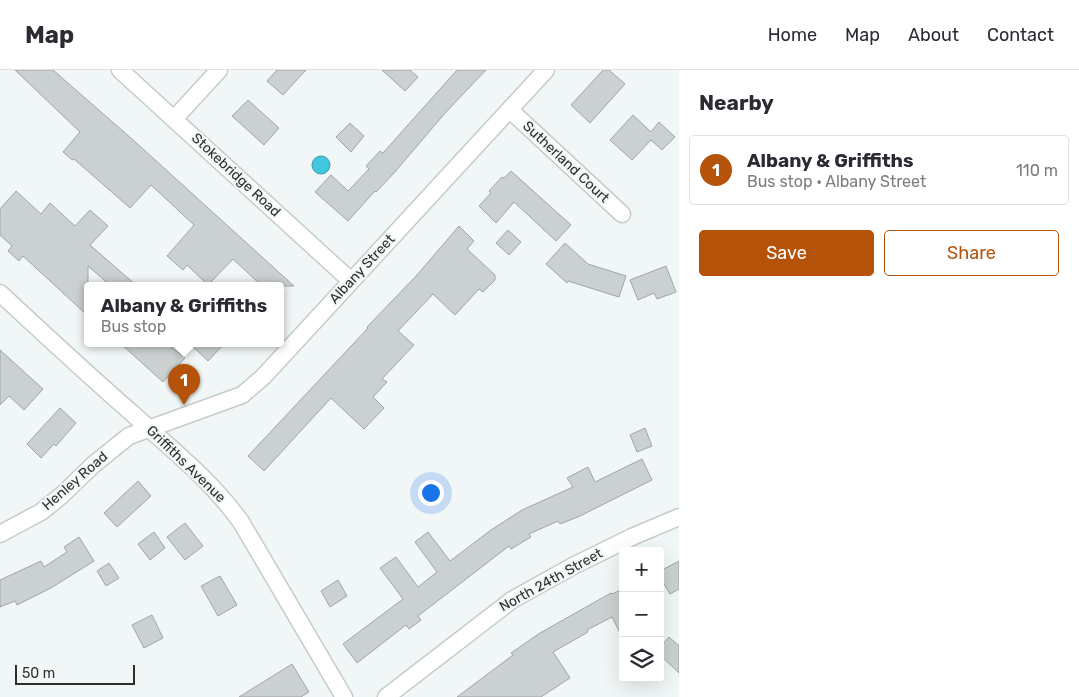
<!DOCTYPE html>
<html lang="en">
<head>
<meta charset="utf-8">
<style>
	body { margin:0; font-family:Rubik,sans-serif; background:#f2f2f3; color:#2b2b33 }
	.controls { position:absolute; right:15px; bottom:15px; display:grid; overflow:hidden; border-radius:5px; box-shadow:0 5px 20px #0002 }
	.controls button { width:45px; height:45px; display:grid; place-items:center; padding:0; border:0; border-bottom:1px solid #e1e1e2; background:#fff; color:#2b2b33; font:25px sans-serif }
	.scale { position:absolute; left:15px; bottom:12px; width:120px; box-sizing:border-box; padding-left:5px; border:2px solid #2e3030; border-top:0; font-size:14px; line-height:18px; white-space:nowrap; color:#2e3030; -webkit-text-stroke:4px #f1f6f7; paint-order:stroke }
	.you { position:absolute; left:430px; top:422px; width:18px; height:18px; margin:-12px; border:4px solid #fff; border-radius:50%; background:#1a73e8; box-shadow:0 0 0 8px #1a73e833 }
	.badge { display:grid; place-items:center; width:32px; height:32px; border-radius:50%; background:#b45309; color:#fff; font-size:16px; font-weight:700 }
	.pin { position:absolute; translate:-50% -41px; filter:drop-shadow(0 1px 2px #0008) }
	.pin::after { content:''; position:absolute; top:26px; width:18px; height:15px; background:inherit; clip-path:polygon(0 0,100% 0,50% 100%) }
	.popup { position:absolute; left:84px; top:212px; width:200px; height:65px; box-sizing:border-box; display:grid; place-content:center; border-radius:5px; background:#fff; filter:drop-shadow(0 1px 4px #0005); font-size:16px; white-space:nowrap; color:#7c7c81 }
	.popup b { font-size:19px; color:#2b2b33 }
	.popup::after { content:''; position:absolute; left:50%; top:100%; margin-left:-10px; border:10px solid transparent; border-top-color:#fff }
	.list { margin:0; padding:0; list-style:none }
	h2 { display:flex; justify-content:space-between; align-items:center; height:65px; margin:0; padding:0 20px; font-size:21px }
	h2 small { font-size:16px; font-weight:400; color:#7c7c81 }
	.list li { display:grid; grid-template-columns:32px 1fr auto; gap:15px; align-items:center; box-sizing:border-box; height:70px; margin:0 10px 10px; padding:0 10px; border:1px solid #e1e1e2; border-radius:5px }
	.list b { display:block; font-size:19px; white-space:nowrap }
	.list p { margin:0; font-size:16px; white-space:nowrap; color:#7c7c81 }
	.list em { font-size:16px; font-style:normal; color:#7c7c81 }
	.actions { display:flex; gap:10px; padding:15px 20px }
	.actions a { flex:1; padding:11px 0; border:1px solid #b45309; border-radius:5px; text-align:center; font-size:18px; color:#b45309 }
	.actions .main { background:#b45309; color:#fff }
	.icon { flex:none; width:28px; height:28px; fill:none; stroke:currentColor; stroke-width:2; stroke-linecap:round; stroke-linejoin:round }
	.map { position:relative; flex:none; width:679px; height:627px; overflow:hidden }
	header { display:flex; align-items:center; gap:30px; box-sizing:border-box; height:70px; padding:0 25px; background:#fff; border-bottom:1px solid #e1e1e2 }
	header strong { font-size:24px }
	nav { display:flex; gap:28px; margin-inline-start:auto; font-size:18px }
	main { display:flex }
	aside { flex:1; background:#fff }
	.map>svg:first-child { display:block }
	.water { fill:#41c6df; stroke:#3b99aa }
	.building { fill:#cbd0d1; stroke:#a0a5a6 }
	.lines { fill:none; stroke-linecap:round; stroke-linejoin:round }
	.minor-casing { stroke:#c6cbcc; stroke-width:19 }
	.minor { stroke:#fff; stroke-width:16 }
	.labels { text-anchor:middle; dominant-baseline:central; stroke-width:4.5; stroke-linejoin:round; paint-order:stroke }
	.street-label { font-size:14px; fill:#2e3030; stroke:#f1f6f7 }
</style>
</head>
<body>
<header>
<strong>Map</strong>
<nav><a>Home</a><a>Map</a><a>About</a><a>Contact</a></nav>
</header>
<main>
<div class="map">
<svg width="679" height="627" viewBox="0 0 679 627">
	<rect width="100%" height="100%" fill="#f1f6f7"/>
	<!-- water -->
	<path class="water" d="M312 95a9 9 0 1 1 18 0a9 9 0 1 1-18 0Z"/>
	<!-- building -->
	<path class="building" d="M 15,0 L 53,0 L 132,69 L 294,216 L 262,216 L 233,189 L 208,215 L 187,195 L 183,200 L 167,186 L 194,155 L 151,115 L 130,138 L 74,89 L 72,90 L 63,82 L 80,62 Z
		M 277,0 L 306,0 L 283,25 L 267,11 Z
		M 382,0 L 410,0 L 418,7 L 405,21 Z
		M 457,0 L 486,0 L 446,42 L 394,103 L 376,122 L 375,121 L 348,151 L 315,122 L 331,105 L 348,121 L 369,99 L 366,96 L 380,81 L 383,83 Z
		M 603,0 L 609,0 L 625,14 L 590,53 L 571,35 Z
		M 248,30 L 279,58 L 264,75 L 232,46 Z
		M 633,45 L 651,62 L 659,52 L 675,67 L 662,80 L 651,70 L 632,90 L 610,70 Z
		M 350,53 L 364,66 L 351,82 L 336,67 Z
		M 511,101 L 571,155 L 556,171 L 514,132 L 496,153 L 479,136 L 491,123 L 489,121 L 502,107 L 504,108 Z
		M 16,121 L 41,144 L 50,133 L 75,156 L 90,140 L 108,156 L 90,175 L 137,216 L 111,216 L 88,196 L 88,246 L 23,186 L 19,191 L 8,181 L 12,176 L 0,165 L 0,139 Z
		M 459,156 L 474,171 L 467,179 L 495,205 L 495,210 L 483,222 L 479,219 L 455,245 L 433,224 L 398,261 L 414,275 L 382,309 L 387,312 L 373,327 L 384,338 L 364,359 L 331,328 L 264,401 L 248,386 L 368,258 L 367,257 L 417,205 Z
		M 508,160 L 521,172 L 509,185 L 496,173 Z
		M 565,173 L 588,194 L 626,206 L 619,227 L 568,211 L 567,213 L 546,194 Z
		M 666,196 L 676,222 L 657,229 L 654,223 L 638,230 L 630,210 Z
		M 121,274 L 168,274 L 185,288 L 163,312 Z
		M 190,274 L 224,274 L 208,291 Z
		M 0,280 L 43,319 L 24,340 L 9,326 L 0,335 Z
		M 60,338 L 76,353 L 56,376 L 54,374 L 41,388 L 27,374 Z
		M 645,358 L 652,376 L 637,382 L 630,365 Z
		M 642,389 L 652,410 L 580,446 L 560,454 L 558,451 L 529,464 L 531,467 L 511,479 L 509,476 L 418,546 L 421,550 L 409,559 L 406,555 L 357,593 L 343,574 L 403,529 L 380,498 L 396,487 L 418,517 L 437,502 L 415,472 L 428,462 L 450,491 L 491,460 L 522,440 L 573,417 L 567,408 L 588,397 L 595,412 Z
		M 138,411 L 151,426 L 117,457 L 104,443 Z
		M 185,453 L 203,476 L 185,490 L 167,467 Z
		M 154,462 L 165,478 L 150,490 L 138,474 Z
		M 79,467 L 94,491 L 51,518 L 17,535 L 15,531 L 0,537 L 0,510 L 41,491 L 44,497 L 67,482 L 64,477 Z
		M 679,491 L 679,519 L 670,524 L 660,507 L 660,501 Z
		M 109,493 L 119,508 L 106,516 L 97,501 Z
		M 220,506 L 237,535 L 218,546 L 201,516 Z
		M 338,510 L 347,526 L 330,537 L 321,521 Z
		M 623,519 L 623,569 L 612,547 L 587,560 L 588,562 L 553,582 L 570,608 L 541,627 L 457,627 L 513,585 L 511,583 L 540,563 L 611,523 L 612,524 Z
		M 152,545 L 163,568 L 144,578 L 132,555 Z
		M 669,567 L 679,576 L 679,603 L 660,585 L 660,577 Z
		M 292,594 L 309,622 L 301,627 L 239,627 Z"/>
	<g class="lines">
		<defs>
			<path id="minor" d="M 120,0 L 351,211
				M 510,40 L 622,144
				M 174,49 L 219,0
				M 0,223 C 44,264 88,305 133,344 C 171,379 211,410 241,452 L 344,627
				M 0,464 L 41,442 L 62,425 L 93,395 L 129,366 L 242,325 L 263,307 L 546,0
				M 386,627 L 512,530 L 573,496 L 634,466 L 679,447"/>
		</defs>
		<!-- minor casing -->
		<use href="#minor" class="minor-casing"/>
		<!-- minor -->
		<use href="#minor" class="minor"/>
	</g>
	<g class="labels">
		<!-- street labels -->
		<g class="street-label">
			<text transform="translate(566 92) rotate(43)">Sutherland Court</text>
			<text transform="translate(236 105) rotate(43)">Stokebridge Road</text>
			<text transform="translate(362 199) rotate(-47)">Albany Street</text>
			<text transform="translate(186 394) rotate(44)">Griffiths Avenue</text>
			<text transform="translate(75 411) rotate(-41)">Henley Road</text>
			<text transform="translate(551 510) rotate(-29)">North 24th Street</text>
		</g>
	</g>
</svg>
<div class="controls">
<button>+</button>
<button>−</button>
<button><svg class="icon" aria-label="layers" viewBox="0 0 24 24"><path d="M12 4l9 5-9 5-9-5zM3 14l9 5 9-5"/></svg></button>
</div>
<div class="scale">50 m</div>
<div class="you"></div>
<div class="pin badge" style="left:184px;top:335px">1</div>
<div class="popup"><b>Albany &amp; Griffiths</b>Bus stop</div>
</div>
<aside>
<h2>Nearby<small></small></h2>
<ul class="list">
<li><span class="badge">1</span><div><b>Albany &amp; Griffiths</b><p>Bus stop · Albany Street</p></div><em>110 m</em></li>
</ul>
<div class="actions"><a class="main">Save</a><a>Share</a></div>
</aside>
</main>
</body>
</html>
